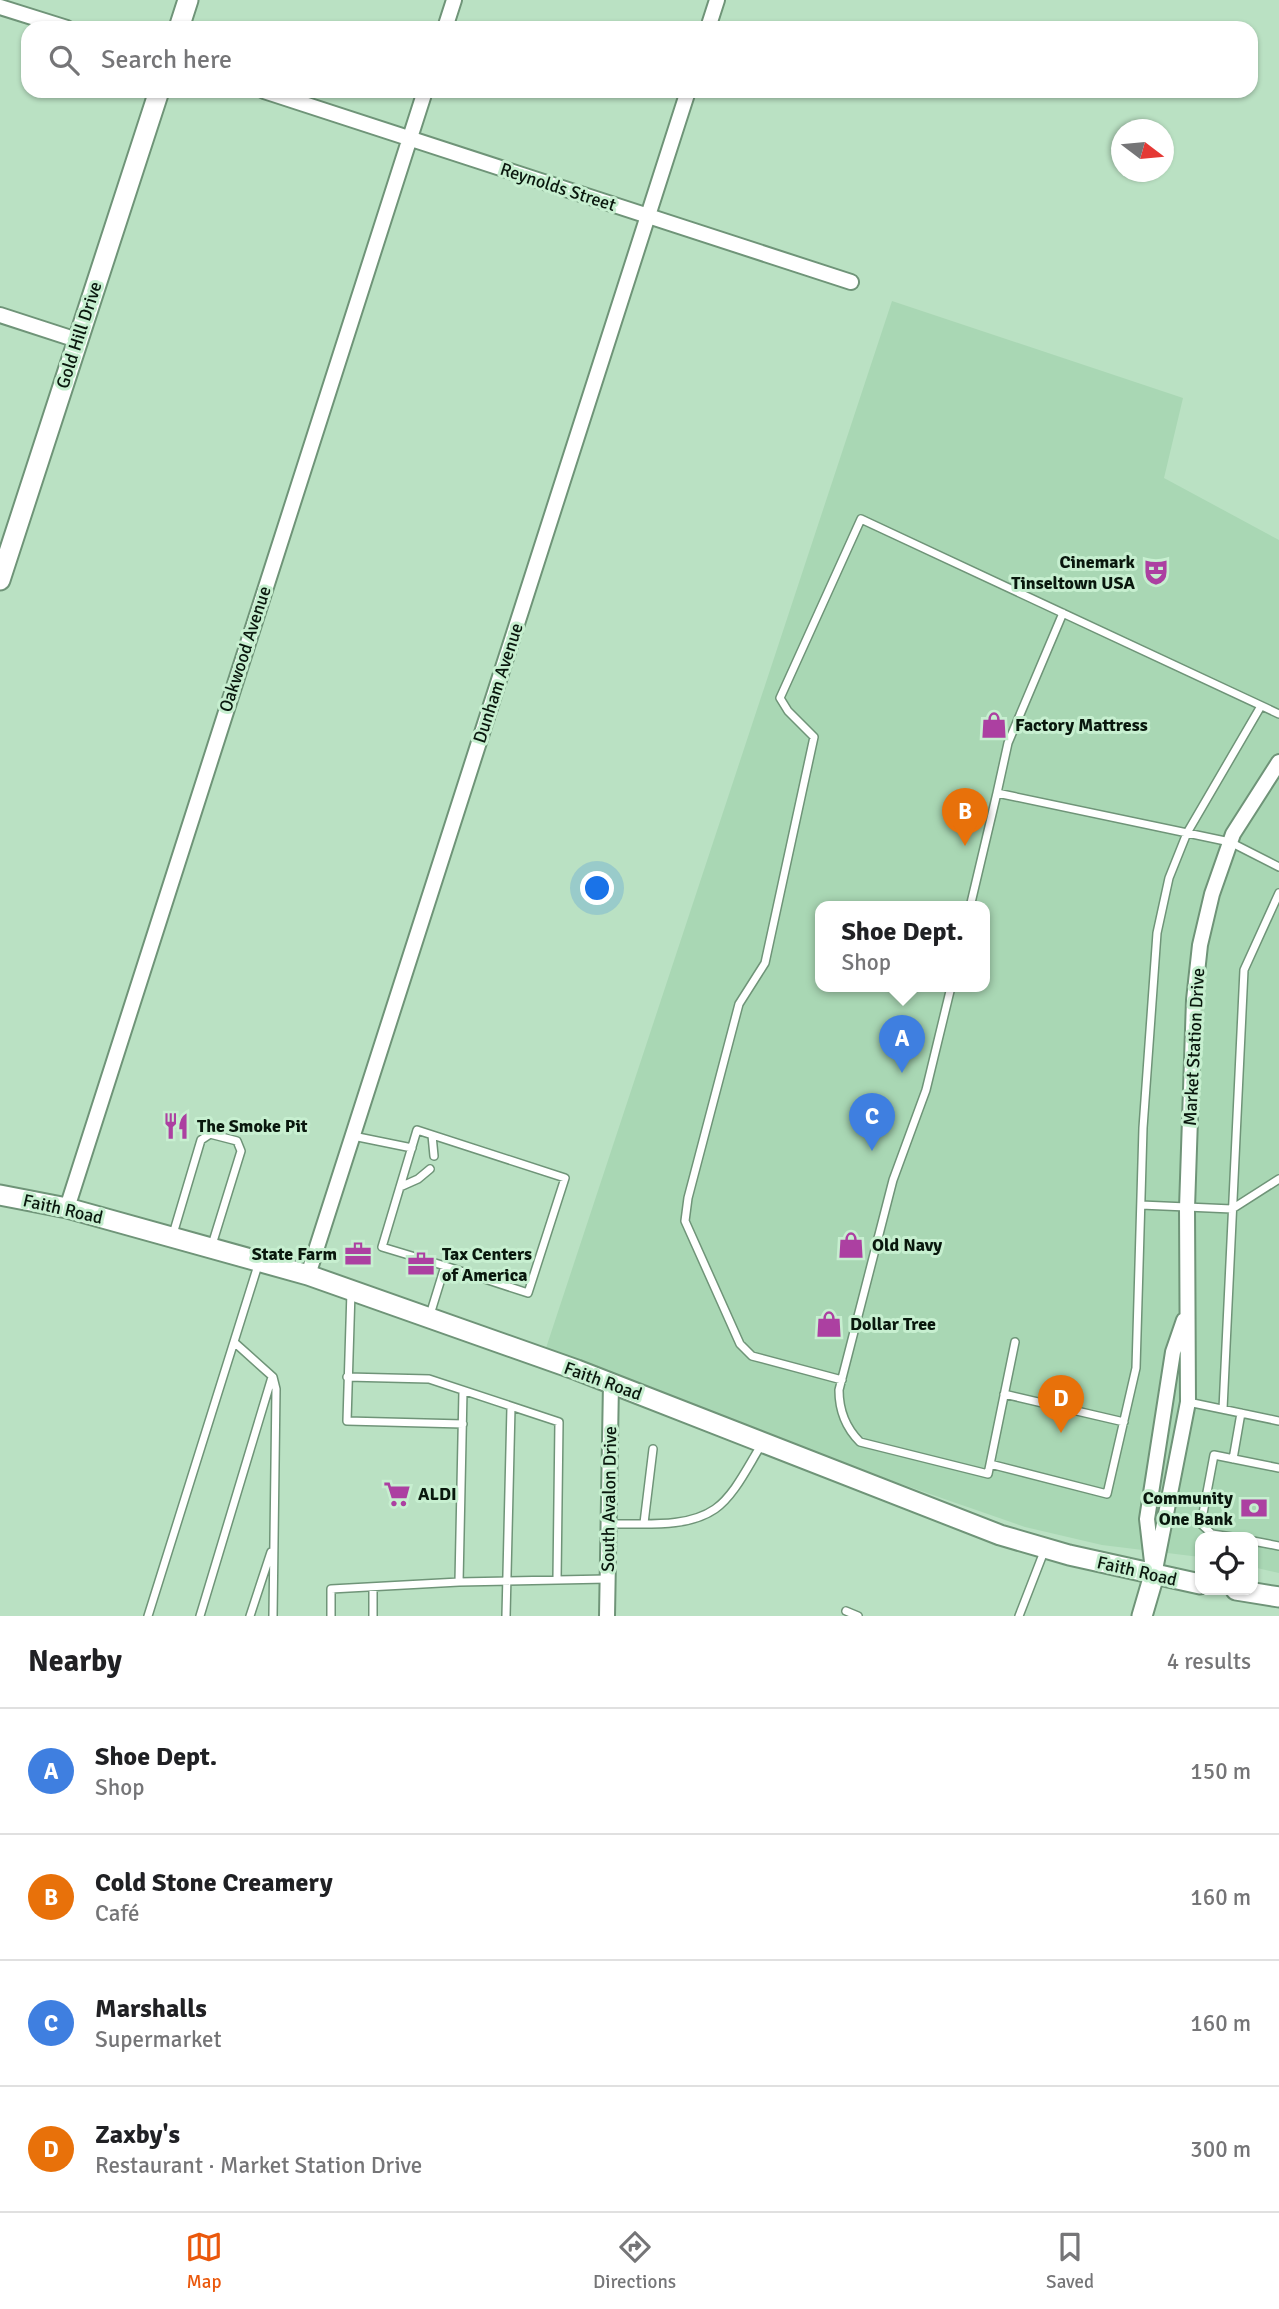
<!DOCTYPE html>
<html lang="en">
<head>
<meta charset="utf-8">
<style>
	body { margin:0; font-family:Signika,sans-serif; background:#f2f2f2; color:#202124 }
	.controls { position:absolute; right:21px; bottom:21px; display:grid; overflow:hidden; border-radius:14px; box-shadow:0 2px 5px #0004 }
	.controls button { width:63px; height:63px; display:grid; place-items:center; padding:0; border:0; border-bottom:2px solid #e0e0e0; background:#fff; color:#202124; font:35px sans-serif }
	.compass { position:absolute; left:1111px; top:119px; width:63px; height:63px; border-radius:50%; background:#fff; box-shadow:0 2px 5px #0004; rotate:106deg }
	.you { position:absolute; left:598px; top:889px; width:24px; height:24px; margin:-18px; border:5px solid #fff; border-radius:50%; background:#1a73e8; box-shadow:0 0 0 10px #1a73e833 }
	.badge { display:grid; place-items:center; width:46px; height:46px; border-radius:50%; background:#ea580c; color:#fff; font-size:23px; font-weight:700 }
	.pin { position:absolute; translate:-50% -58px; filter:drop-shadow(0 2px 4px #0008) }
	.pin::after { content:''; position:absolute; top:37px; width:24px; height:21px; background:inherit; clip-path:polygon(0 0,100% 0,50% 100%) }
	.popup { position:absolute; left:815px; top:901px; width:175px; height:91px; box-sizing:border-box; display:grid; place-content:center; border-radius:14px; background:#fff; filter:drop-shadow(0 2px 5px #0005); font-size:23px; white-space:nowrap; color:#757577 }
	.popup b { font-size:26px; color:#202124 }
	.popup::after { content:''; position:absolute; left:50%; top:100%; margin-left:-14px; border:14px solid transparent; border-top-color:#fff }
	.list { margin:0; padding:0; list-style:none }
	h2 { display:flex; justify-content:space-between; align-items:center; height:91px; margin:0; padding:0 28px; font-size:30px }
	h2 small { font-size:23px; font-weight:400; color:#757577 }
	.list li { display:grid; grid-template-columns:46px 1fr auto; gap:21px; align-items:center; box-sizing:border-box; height:126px; padding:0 28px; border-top:2px solid #e0e0e0 }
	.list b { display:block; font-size:26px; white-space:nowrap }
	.list p { margin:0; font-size:23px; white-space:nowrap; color:#757577 }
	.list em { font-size:23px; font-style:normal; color:#757577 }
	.icon { flex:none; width:38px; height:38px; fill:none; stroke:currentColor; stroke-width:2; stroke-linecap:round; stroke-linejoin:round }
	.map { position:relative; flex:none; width:1279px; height:1616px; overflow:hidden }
	.search { position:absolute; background:#fff; box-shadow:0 2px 5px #0004; left:21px; right:21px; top:21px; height:77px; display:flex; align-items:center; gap:18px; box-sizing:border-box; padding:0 24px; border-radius:21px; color:#757577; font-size:26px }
	.sheet { height:595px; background:#fff }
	nav { display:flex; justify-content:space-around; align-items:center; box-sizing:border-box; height:98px; border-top:2px solid #e0e0e0; background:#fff; font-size:19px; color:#757577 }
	nav a { display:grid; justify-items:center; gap:4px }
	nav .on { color:#ea580c }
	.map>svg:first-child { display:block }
	.built { fill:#a9d7b4; fill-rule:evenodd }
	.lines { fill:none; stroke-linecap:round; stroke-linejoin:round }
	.lane-casing { stroke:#6f9478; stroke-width:10 }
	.street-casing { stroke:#6f9478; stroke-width:18 }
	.secondary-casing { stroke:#6f9478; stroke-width:23 }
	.lane { stroke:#fff; stroke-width:7 }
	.street { stroke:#fff; stroke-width:14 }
	.secondary { stroke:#fff; stroke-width:19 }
	.labels { text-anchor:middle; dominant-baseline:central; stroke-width:6; stroke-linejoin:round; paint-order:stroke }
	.street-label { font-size:18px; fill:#09170d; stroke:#c7efd0 }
	.poi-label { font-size:18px; font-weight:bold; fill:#09170d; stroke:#c7efd0; text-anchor:start }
</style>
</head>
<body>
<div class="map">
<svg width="1279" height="1616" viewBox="0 0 1279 1616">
	<rect width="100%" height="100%" fill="#bae1c3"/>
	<!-- built -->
	<path class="built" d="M 892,301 L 1183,398 L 1164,478 L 1279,540 L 1279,1573 L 1253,1567 L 1253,1537 L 1200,1537 L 1200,1557 L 1102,1545 L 1025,1527 L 806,1451 L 546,1348 ZM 820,907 L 984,907 L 984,987 L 820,987 Z"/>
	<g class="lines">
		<defs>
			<path id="lane" d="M 997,793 L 1008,743 L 1063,613
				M 970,907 L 997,793 L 1230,842 L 1279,867
				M 951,987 L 926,1090 L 893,1180 L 839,1390 C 839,1410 845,1427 860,1442 L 988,1474 L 1015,1342
				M 432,1135 L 434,1156
				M 353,1136 L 412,1148
				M 400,1187 L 418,1179 L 430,1169
				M 1141,1205 L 1232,1209 L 1279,1179
				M 173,1234 L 201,1140 L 210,1134 L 237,1141 L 241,1151 L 211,1248
				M 351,1291 L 347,1421 L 463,1424
				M 429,1318 L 445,1266 L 528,1293 L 565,1178 L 417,1130 L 382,1247 L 445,1266
				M 234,1342 L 273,1377 L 276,1389 L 273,1616
				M 347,1377 L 429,1379 L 559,1422 L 557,1579
				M 842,1380 L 752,1356 L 740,1344 L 685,1221 L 688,1198 L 739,1004 L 765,963 L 814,737 L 788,711 L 780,698 L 861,519 L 1279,714
				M 463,1391 L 459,1582 L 607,1579
				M 1004,1394 L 1124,1422
				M 1188,1402 L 1279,1421
				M 1223,1409 L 1244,970 L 1279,893
				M 1233,1459 L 1241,1413
				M 990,1464 L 1107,1494 L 1136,1368 L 1143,1128 L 1157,933 L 1169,878 L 1187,833 L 1261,706
				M 644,1523 L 653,1449
				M 609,1524 C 642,1523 686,1529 715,1509 C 735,1495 749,1464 762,1444
				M 1232,1537 L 1212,1534 L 1201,1524 L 1214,1455 L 1279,1468
				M 1253,1541 L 1279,1546
				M 846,1611 L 858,1616
				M 148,1616 L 259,1262
				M 200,1616 L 272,1377
				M 250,1616 L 271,1552
				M 331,1616 L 331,1589 L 459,1582
				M 373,1616 L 373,1587
				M 506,1616 L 511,1407
				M 1019,1616 L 1045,1549"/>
			<path id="street" d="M 0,7 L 67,28
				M 445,28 L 454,0
				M 708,28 L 717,0
				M 264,91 L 851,282
				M 0,315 L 77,340
				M 67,1208 L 425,91
				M 308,1275 L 688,91
				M 1152,1562 L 1147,1519 L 1173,1352 L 1184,1320
				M 1154,1575 L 1188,1402 L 1187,1208 L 1194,1000 L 1200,945 L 1212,894 L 1233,834 L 1279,762
				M 607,1616 L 611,1383"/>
			<path id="secondary" d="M 179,28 L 188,0
				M 0,580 L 159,91
				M 0,1195 L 67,1208 L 308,1275 L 577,1370 L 1000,1535 L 1069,1555 L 1200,1584
				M 1236,1590 L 1279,1597
				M 1142,1616 L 1154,1575"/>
		</defs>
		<!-- lane casing -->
		<use href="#lane" class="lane-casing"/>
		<!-- street casing -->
		<use href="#street" class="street-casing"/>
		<!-- secondary casing -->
		<use href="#secondary" class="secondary-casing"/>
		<!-- lane -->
		<use href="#lane" class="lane"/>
		<!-- street -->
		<use href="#street" class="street"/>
		<!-- secondary -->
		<use href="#secondary" class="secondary"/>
	</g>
	<!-- icons -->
	<defs>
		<symbol id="theatre-bare" viewBox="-9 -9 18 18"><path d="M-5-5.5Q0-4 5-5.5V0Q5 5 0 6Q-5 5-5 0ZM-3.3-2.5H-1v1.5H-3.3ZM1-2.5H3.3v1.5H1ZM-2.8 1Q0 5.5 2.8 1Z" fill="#ac40a1" stroke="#c7efd0" stroke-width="2.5" paint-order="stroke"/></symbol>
		<symbol id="shop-bare" viewBox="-9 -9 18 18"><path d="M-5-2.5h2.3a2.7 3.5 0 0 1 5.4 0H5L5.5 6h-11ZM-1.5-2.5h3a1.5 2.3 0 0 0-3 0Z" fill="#ac40a1" stroke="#c7efd0" stroke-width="2.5" paint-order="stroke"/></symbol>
		<symbol id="restaurant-bare" viewBox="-9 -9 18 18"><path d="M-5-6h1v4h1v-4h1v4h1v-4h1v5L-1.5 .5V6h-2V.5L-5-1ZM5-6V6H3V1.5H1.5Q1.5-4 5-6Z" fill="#ac40a1" stroke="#c7efd0" stroke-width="2.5" paint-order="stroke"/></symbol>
		<symbol id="office-bare" viewBox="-9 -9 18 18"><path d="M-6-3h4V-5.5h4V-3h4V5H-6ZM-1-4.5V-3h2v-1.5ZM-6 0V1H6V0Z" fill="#ac40a1" stroke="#c7efd0" stroke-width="2.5" paint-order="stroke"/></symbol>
		<symbol id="supermarket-bare" viewBox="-9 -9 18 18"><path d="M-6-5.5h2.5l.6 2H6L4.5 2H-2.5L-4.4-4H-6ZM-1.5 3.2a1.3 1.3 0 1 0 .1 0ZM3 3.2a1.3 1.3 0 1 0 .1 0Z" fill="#ac40a1" stroke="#c7efd0" stroke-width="2.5" paint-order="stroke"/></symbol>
		<symbol id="bank-bare" viewBox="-9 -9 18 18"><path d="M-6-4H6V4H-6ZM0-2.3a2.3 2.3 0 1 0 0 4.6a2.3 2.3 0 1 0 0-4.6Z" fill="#ac40a1" stroke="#c7efd0" stroke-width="2.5" paint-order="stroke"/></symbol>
	</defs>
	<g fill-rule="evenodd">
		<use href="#theatre-bare" x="1137" y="553" width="38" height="38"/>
		<use href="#shop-bare" x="975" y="706" width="38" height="38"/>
		<use href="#restaurant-bare" x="157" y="1107" width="38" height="38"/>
		<use href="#shop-bare" x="832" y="1226" width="38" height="38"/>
		<use href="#office-bare" x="339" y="1235" width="38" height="38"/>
		<use href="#office-bare" x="402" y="1245" width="38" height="38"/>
		<use href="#shop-bare" x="810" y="1305" width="38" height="38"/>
		<use href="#supermarket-bare" x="378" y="1475" width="38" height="38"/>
		<use href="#bank-bare" x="1235" y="1489" width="38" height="38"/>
	</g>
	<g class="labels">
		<!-- street labels -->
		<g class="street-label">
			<text transform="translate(558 187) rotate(18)">Reynolds Street</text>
			<text transform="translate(79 335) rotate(-72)">Gold Hill Drive</text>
			<text transform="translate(245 649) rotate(-72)">Oakwood Avenue</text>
			<text transform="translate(498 683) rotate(-72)">Dunham Avenue</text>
			<text transform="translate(1194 1047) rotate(-87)">Market Station Drive</text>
			<text transform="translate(63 1209) rotate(13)">Faith Road</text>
			<text transform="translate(603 1381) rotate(20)">Faith Road</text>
			<text transform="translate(609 1499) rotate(-89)">South Avalon Drive</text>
			<text transform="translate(1137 1571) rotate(13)">Faith Road</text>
		</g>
		<!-- poi labels -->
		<g class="poi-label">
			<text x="1135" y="562" text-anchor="end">Cinemark<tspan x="1135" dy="21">Tinseltown USA</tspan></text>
			<text x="1015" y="725">Factory Mattress</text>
			<text x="197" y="1126">The Smoke Pit</text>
			<text x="872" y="1245">Old Navy</text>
			<text x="337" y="1254" text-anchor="end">State Farm</text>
			<text x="442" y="1254">Tax Centers<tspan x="442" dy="21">of America</tspan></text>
			<text x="850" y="1324">Dollar Tree</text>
			<text x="418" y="1494">ALDI</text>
			<text x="1233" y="1498" text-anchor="end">Community<tspan x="1233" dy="21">One Bank</tspan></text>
		</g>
	</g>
</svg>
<div class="controls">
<button><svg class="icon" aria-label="locate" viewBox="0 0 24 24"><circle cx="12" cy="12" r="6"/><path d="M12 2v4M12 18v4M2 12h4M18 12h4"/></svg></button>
</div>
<svg class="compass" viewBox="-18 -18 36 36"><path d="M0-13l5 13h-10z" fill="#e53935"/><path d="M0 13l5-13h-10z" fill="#757577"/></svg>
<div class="you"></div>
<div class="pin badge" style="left:902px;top:1073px;background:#3f7fe0">A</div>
<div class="popup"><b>Shoe Dept.</b>Shop</div>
<div class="pin badge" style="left:965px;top:846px;background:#e8710a">B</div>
<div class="pin badge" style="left:872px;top:1151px;background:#3f7fe0">C</div>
<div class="pin badge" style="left:1061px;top:1433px;background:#e8710a">D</div>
<div class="search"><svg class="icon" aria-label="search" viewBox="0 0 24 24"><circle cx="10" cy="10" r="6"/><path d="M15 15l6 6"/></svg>Search here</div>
</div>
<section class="sheet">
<h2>Nearby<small>4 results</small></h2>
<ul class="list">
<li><span class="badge" style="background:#3f7fe0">A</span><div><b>Shoe Dept.</b><p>Shop</p></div><em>150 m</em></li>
<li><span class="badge" style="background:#e8710a">B</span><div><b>Cold Stone Creamery</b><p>Café</p></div><em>160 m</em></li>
<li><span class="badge" style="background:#3f7fe0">C</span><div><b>Marshalls</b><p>Supermarket</p></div><em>160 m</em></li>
<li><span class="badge" style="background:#e8710a">D</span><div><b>Zaxby's</b><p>Restaurant · Market Station Drive</p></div><em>300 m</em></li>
</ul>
</section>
<nav>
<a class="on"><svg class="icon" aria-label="map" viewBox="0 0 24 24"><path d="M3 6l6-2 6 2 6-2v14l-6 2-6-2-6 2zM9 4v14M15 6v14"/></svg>Map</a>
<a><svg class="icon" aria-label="directions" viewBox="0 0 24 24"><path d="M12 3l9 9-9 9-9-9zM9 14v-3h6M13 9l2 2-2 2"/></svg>Directions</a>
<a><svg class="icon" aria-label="saved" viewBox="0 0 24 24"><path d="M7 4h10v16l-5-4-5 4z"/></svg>Saved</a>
</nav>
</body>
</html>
